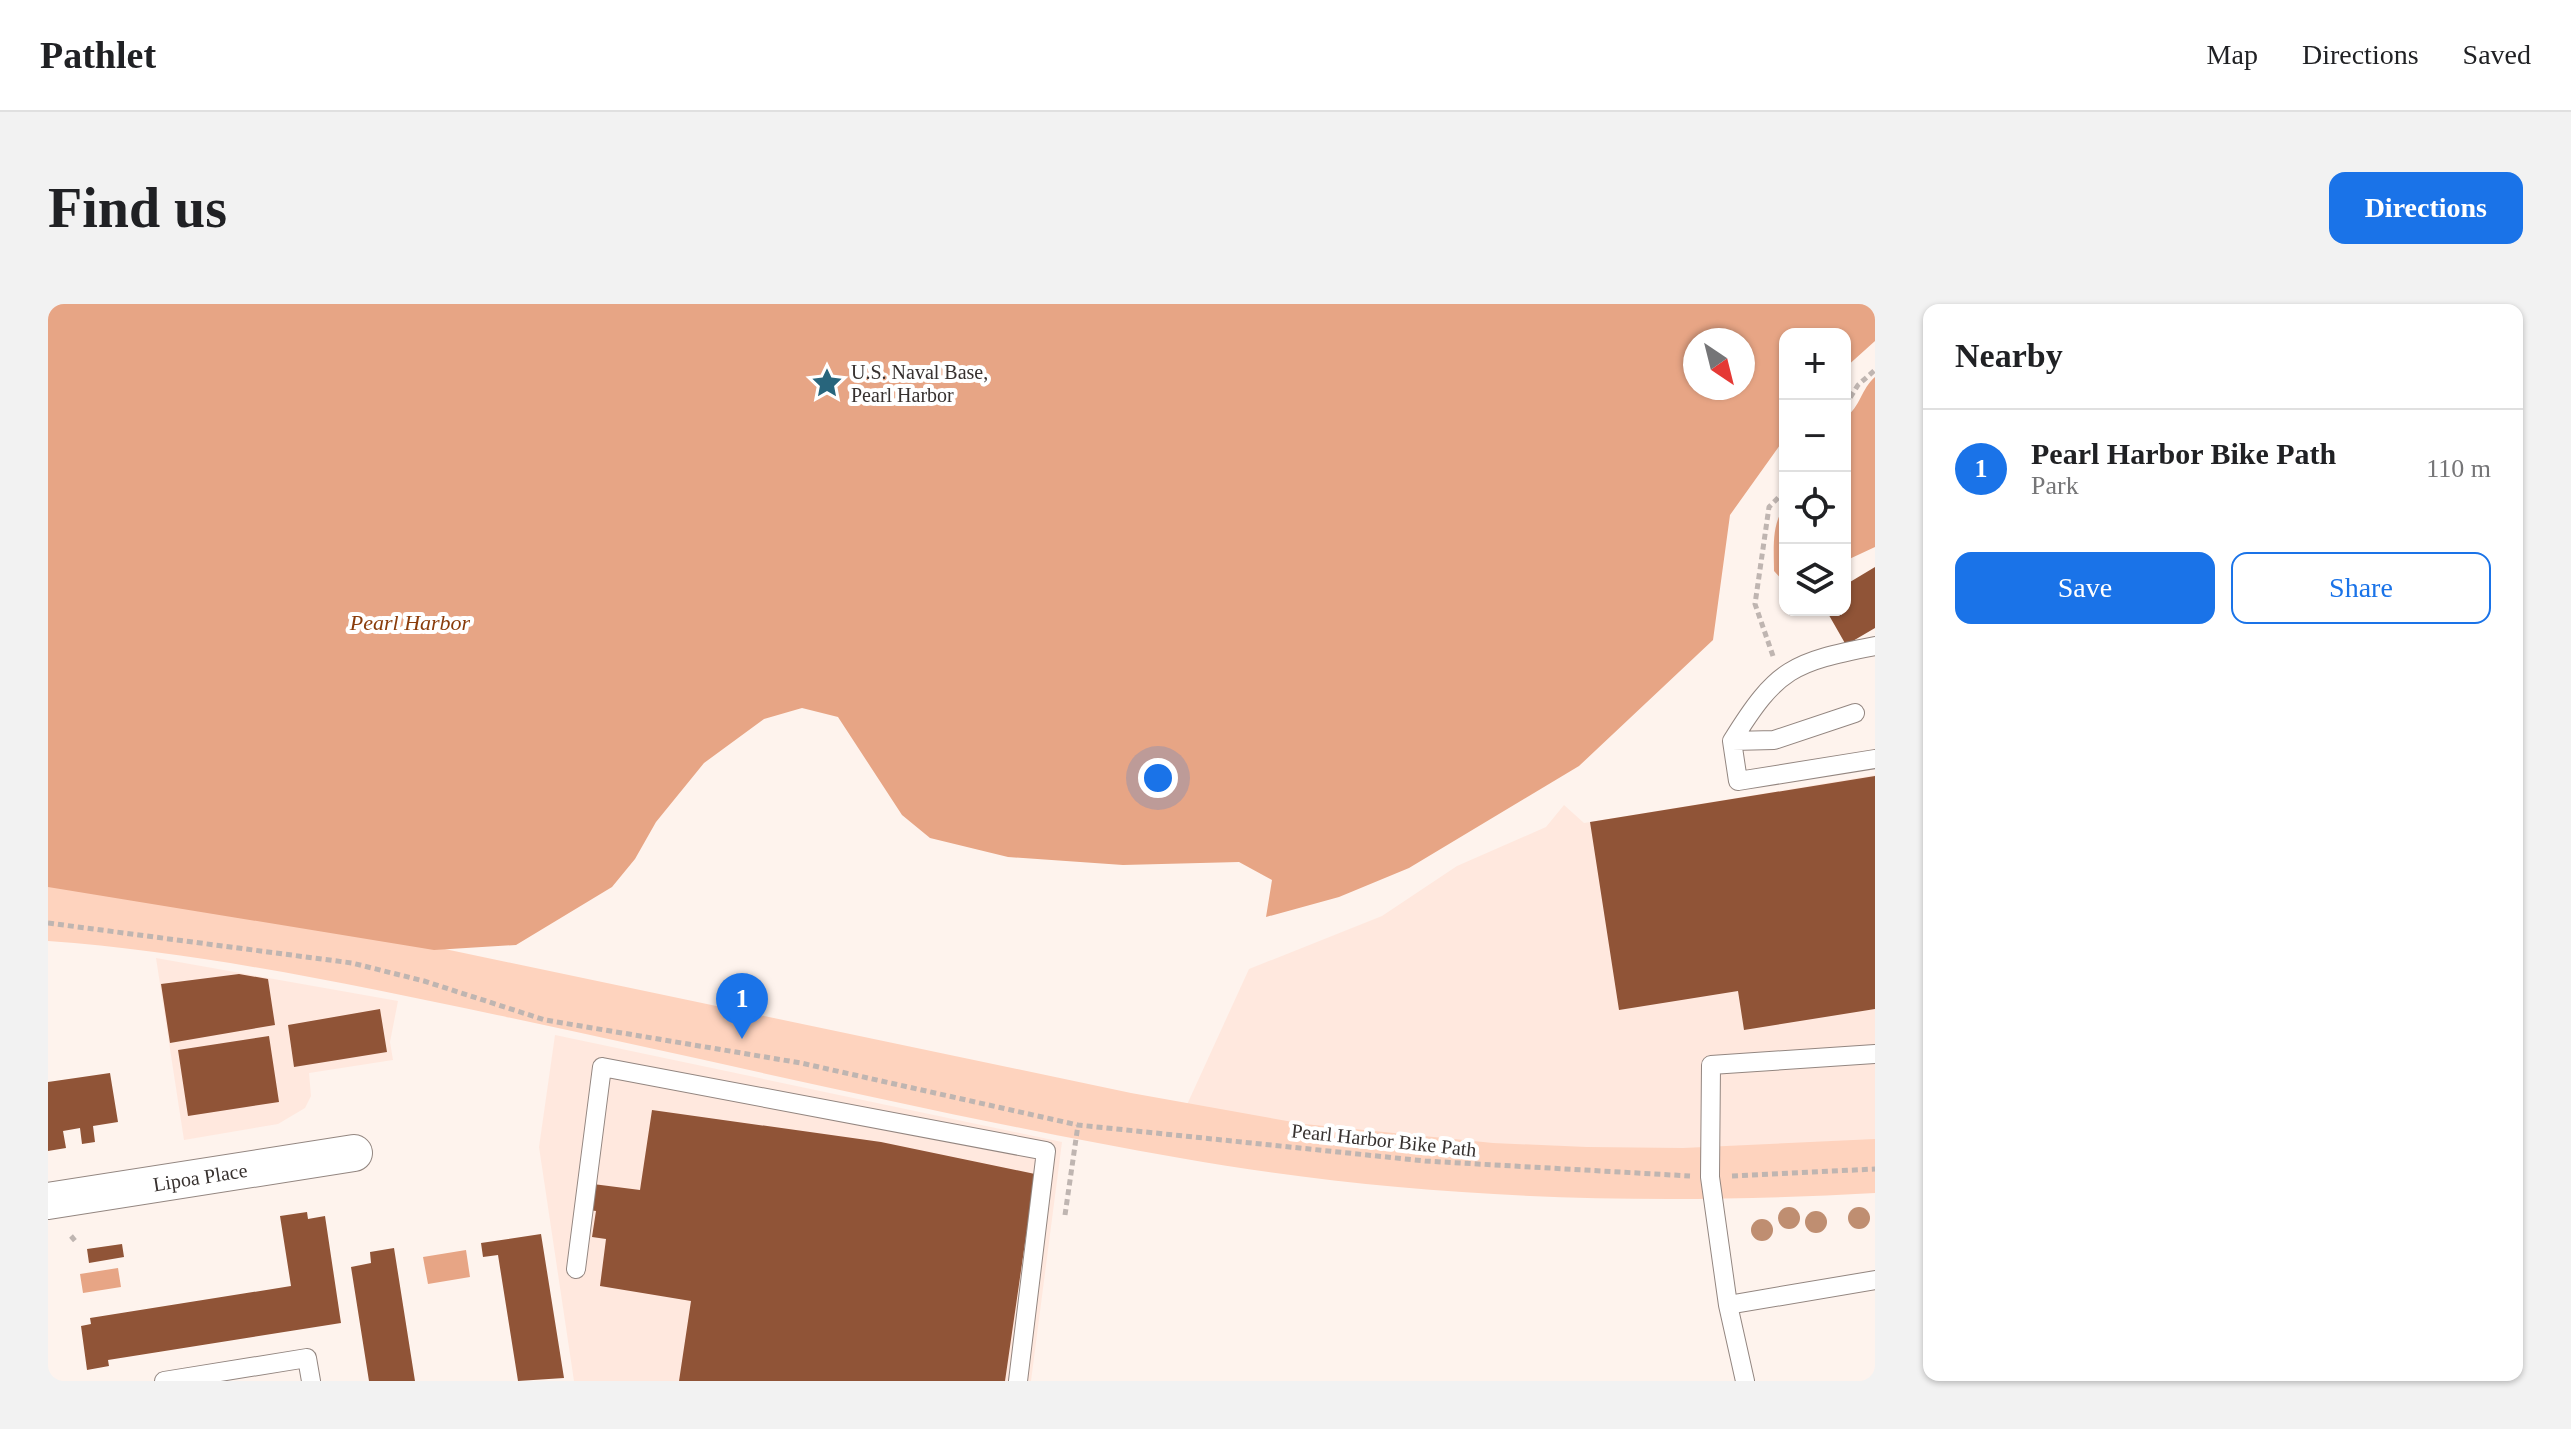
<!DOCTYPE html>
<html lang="en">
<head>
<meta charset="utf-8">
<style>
	body { margin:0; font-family:"Times New Roman",serif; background:#f2f2f2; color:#202124 }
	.controls { position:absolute; right:24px; top:24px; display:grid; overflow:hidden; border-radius:16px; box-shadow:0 2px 6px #0004 }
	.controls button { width:72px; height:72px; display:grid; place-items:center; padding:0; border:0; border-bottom:2px solid #e0e0e0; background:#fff; color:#202124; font:40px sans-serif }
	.compass { position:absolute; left:1635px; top:24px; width:72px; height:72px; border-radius:50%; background:#fff; box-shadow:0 2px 6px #0004; rotate:145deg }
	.you { position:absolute; left:1110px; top:474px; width:28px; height:28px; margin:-20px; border:6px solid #fff; border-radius:50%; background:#1a73e8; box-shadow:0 0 0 12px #1a73e833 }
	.badge { display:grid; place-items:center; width:52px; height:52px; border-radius:50%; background:#1a73e8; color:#fff; font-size:26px; font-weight:700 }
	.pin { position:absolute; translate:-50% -66px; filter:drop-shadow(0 2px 4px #0008) }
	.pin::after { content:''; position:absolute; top:42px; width:28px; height:24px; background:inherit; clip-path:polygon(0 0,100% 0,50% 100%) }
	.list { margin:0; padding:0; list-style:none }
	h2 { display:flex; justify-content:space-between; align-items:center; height:104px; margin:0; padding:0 32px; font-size:34px }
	h2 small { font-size:26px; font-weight:400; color:#757577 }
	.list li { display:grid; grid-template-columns:52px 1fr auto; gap:24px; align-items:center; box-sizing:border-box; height:120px; padding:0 32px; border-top:2px solid #e0e0e0 }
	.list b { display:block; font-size:30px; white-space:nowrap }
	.list p { margin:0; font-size:26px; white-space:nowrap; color:#757577 }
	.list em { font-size:26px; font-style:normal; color:#757577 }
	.actions { display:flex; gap:16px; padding:24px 32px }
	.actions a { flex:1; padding:18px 0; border:2px solid #1a73e8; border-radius:16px; text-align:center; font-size:28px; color:#1a73e8 }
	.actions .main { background:#1a73e8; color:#fff }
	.icon { flex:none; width:44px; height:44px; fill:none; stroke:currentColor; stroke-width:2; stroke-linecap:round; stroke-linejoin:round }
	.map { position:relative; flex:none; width:1827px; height:1077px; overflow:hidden; border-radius:16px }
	header { display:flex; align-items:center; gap:48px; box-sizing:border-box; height:112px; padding:0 40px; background:#fff; border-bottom:2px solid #e0e0e0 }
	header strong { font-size:38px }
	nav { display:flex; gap:44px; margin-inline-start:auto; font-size:28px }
	.intro { display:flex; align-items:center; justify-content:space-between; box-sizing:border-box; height:192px; padding:0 48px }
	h1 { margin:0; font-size:56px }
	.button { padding:20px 36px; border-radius:16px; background:#1a73e8; color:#fff; font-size:28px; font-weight:700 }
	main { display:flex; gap:48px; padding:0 48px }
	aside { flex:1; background:#fff; border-radius:16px; box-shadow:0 2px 6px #0004 }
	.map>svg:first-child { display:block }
	.built { fill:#ffe8de }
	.green { fill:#fed3be }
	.water { fill:#e7a585; fill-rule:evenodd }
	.building { fill:#905437 }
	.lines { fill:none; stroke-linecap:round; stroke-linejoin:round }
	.lane-casing { stroke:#938680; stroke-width:20 }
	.street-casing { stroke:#938680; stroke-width:38 }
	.path { stroke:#bfb5b1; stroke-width:5; stroke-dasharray:6 4; stroke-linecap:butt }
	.lane { stroke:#fff; stroke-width:18 }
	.street { stroke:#fff; stroke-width:36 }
	.tree { fill:#bf8e71 }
	.labels { text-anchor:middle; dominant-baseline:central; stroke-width:8; stroke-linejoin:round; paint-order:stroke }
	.poi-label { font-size:20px; fill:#37312f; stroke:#fff; text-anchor:start }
	.street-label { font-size:20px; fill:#37312f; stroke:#fff }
	.water-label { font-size:22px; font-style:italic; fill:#8a3c0b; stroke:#fff }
</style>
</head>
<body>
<header>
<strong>Pathlet</strong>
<nav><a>Map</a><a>Directions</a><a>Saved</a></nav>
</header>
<div class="intro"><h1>Find us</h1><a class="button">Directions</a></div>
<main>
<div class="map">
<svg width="1827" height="1077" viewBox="0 0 1827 1077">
	<rect width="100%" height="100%" fill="#fef3ed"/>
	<!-- built -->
	<path class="built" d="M 1827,471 L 1827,843 L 1776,847 L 1433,844 L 1137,805 L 1201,665 L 1334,612 L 1409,562 L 1498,523 L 1516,501 L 1536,519 Z
		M 108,654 L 350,697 L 342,738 L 345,756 L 261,769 L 263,792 L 257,804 L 230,820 L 136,836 Z
		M 507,731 L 1014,838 L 983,1077 L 526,1077 L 491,843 Z"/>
	<!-- green -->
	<path class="green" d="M 0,582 L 316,628 L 1083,789 L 1256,820 L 1445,839 L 1539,843 L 1635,844 L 1827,835 L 1827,889 C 1593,902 1363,895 1132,854 C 903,814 676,759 449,711 C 300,680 152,648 0,637 Z"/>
	<!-- water -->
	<path class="water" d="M 0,0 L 1827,0 L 1827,37 L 1797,64 L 1797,30 L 1737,30 L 1737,134 L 1682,211 L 1665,336 L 1531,462 L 1361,564 L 1291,593 L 1218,613 L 1224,576 L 1191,558 L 1075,561 L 960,553 L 882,534 L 854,511 L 790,413 L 754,404 L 716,415 L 656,459 L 608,518 L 587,555 L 564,583 L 468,641 L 386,646 L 0,583 ZM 1647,36 L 1695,36 L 1695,84 L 1647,84 Z
		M 1827,73 L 1827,243 L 1797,257 L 1797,114 C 1813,102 1813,85 1827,73 Z
		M 1737,203 L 1737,279 L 1726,267 C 1726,247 1723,219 1737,203 Z
		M 418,946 L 422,973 L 380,980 L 375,953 Z
		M 70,964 L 73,983 L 35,989 L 32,970 Z"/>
	<!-- building -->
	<path class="building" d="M 1827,263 L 1827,324 L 1798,341 L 1778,306 L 1797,306 L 1797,281 Z
		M 1827,472 L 1827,705 L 1696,726 L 1690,687 L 1571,706 L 1542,518 Z
		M 191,670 L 220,675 L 227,721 L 122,739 L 113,680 Z
		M 332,705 L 339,748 L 246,763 L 240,721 Z
		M 221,732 L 231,798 L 140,812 L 130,746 Z
		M 62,769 L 70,818 L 45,822 L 47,838 L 34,840 L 32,824 L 15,827 L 18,844 L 0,847 L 0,778 Z
		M 604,806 L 833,838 L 987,870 L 957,1077 L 631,1077 L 643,997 L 552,982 L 558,935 L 544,933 L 548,907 L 541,906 L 545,880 L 592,886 Z
		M 259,908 L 260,915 L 277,912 L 293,1019 L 60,1056 L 61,1062 L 39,1066 L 33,1022 L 43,1020 L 42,1014 L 243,982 L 232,912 Z
		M 493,930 L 516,1074 L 470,1077 L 450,951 L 435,953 L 433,939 Z
		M 74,940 L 76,953 L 41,959 L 39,945 Z
		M 346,944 L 367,1077 L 321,1077 L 303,963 L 323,959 L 322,948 Z"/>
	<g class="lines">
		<defs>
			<path id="lane" d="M 1827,342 C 1745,358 1729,364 1684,437 L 1690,477 L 1827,455
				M 1684,437 L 1726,436 L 1807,409
				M 528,965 L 554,763 L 998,847 L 970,1077
				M 1680,1001 L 1827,976
				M 116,1077 L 259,1054 L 263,1077
				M 1697,1077 L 1680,1001 L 1662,873 L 1663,761 L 1827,750"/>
			<g id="street">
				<path id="s1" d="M 0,897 L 306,849"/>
			</g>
		</defs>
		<!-- lane casing -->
		<use href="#lane" class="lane-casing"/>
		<!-- street casing -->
		<use href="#street" class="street-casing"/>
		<!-- path -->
		<path class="path" d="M 1797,102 L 1810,81 L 1827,66
			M 1725,352 L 1707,300 L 1721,203 L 1737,187
			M 0,619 L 304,659 L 376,677 L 497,716 L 753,759 L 1030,821 L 1377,857 L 1642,872
			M 1684,872 L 1827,865
			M 1017,911 L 1030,821
			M 23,932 L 29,939"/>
		<!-- lane -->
		<use href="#lane" class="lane"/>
		<!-- street -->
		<use href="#street" class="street"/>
	</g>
	<!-- trees -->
	<g class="tree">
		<circle cx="1741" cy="914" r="11"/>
		<circle cx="1811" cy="914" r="11"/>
		<circle cx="1768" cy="918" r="11"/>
		<circle cx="1714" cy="926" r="11"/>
	</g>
	<!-- icons -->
	<defs>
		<symbol id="sight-bare" viewBox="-9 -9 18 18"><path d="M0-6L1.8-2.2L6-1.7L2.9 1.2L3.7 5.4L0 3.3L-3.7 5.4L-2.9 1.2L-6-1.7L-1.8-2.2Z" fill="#28657c" stroke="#fff" stroke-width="2.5" paint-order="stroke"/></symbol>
	</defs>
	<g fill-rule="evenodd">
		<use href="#sight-bare" x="757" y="57" width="44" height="44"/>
	</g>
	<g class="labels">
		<!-- poi labels -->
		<g class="poi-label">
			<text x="803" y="68">U.S. Naval Base,<tspan x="803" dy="23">Pearl Harbor</tspan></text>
		</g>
		<!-- street labels -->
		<g class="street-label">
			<text transform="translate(1336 836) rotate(6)">Pearl Harbor Bike Path</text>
			<text stroke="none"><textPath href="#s1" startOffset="154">Lipoa Place</textPath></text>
		</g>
		<!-- water labels -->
		<g class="water-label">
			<text x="362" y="318">Pearl Harbor</text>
		</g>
	</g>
</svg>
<div class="controls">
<button>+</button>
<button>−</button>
<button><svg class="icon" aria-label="locate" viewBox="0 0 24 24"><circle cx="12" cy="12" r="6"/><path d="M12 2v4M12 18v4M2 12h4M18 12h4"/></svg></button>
<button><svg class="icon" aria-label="layers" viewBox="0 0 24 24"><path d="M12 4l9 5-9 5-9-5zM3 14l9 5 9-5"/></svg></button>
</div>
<svg class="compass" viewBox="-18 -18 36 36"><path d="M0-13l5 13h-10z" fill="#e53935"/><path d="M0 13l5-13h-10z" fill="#757577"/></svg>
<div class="you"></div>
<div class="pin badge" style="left:694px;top:735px">1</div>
</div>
<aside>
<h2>Nearby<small></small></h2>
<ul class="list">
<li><span class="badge">1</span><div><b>Pearl Harbor Bike Path</b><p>Park</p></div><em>110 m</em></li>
</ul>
<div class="actions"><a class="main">Save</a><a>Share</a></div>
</aside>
</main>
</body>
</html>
